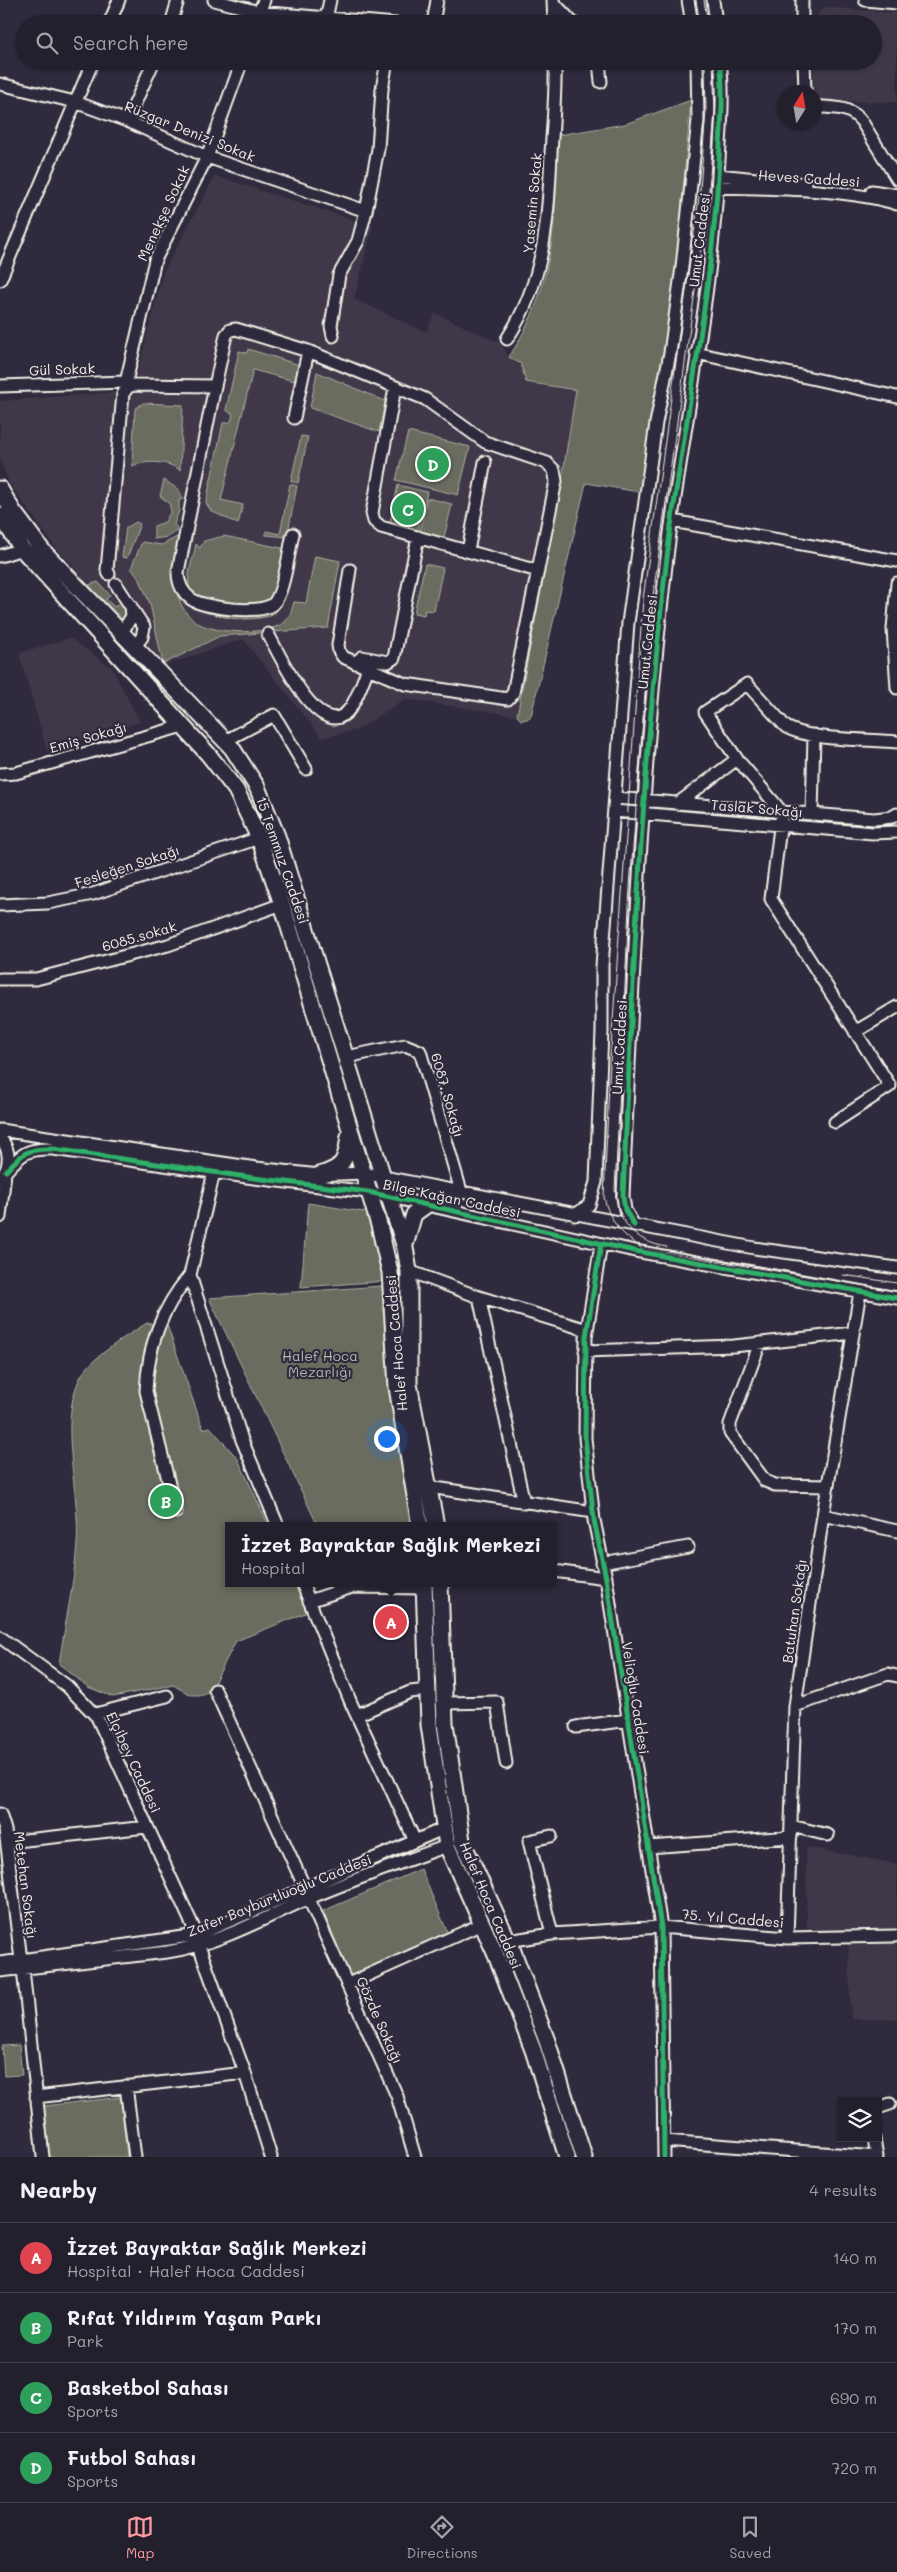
<!DOCTYPE html>
<html lang="en">
<head>
<meta charset="utf-8">
<style>
	body { margin:0; font-family:Mali,sans-serif; background:#2b2836; color:#f1f3f6 }
	.controls { position:absolute; right:15px; bottom:15px; display:grid; overflow:hidden; border-radius:0px; box-shadow:0 1px 4px #0004 }
	.controls button { width:45px; height:45px; display:grid; place-items:center; padding:0; border:0; border-bottom:1px solid #403e4a; background:#23202e; color:#f1f3f6; font:25px sans-serif }
	.compass { position:absolute; left:777px; top:85px; width:45px; height:45px; border-radius:50%; background:#23202e; box-shadow:0 1px 4px #0004; rotate:11deg }
	.you { position:absolute; left:386px; top:1438px; width:18px; height:18px; margin:-12px; border:4px solid #fff; border-radius:50%; background:#1a73e8; box-shadow:0 0 0 8px #1a73e833 }
	.badge { display:grid; place-items:center; width:32px; height:32px; border-radius:50%; background:#ff9aa2; color:#fff; font-size:16px; font-weight:700 }
	.pin { position:absolute; translate:-50% -50%; border:2px solid #fff; box-shadow:0 1px 5px #0006 }
	.popup { position:absolute; left:225px; top:1522px; width:332px; height:65px; box-sizing:border-box; display:grid; place-content:center; border-radius:0px; background:#23202e; filter:drop-shadow(0 1px 4px #0005); font-size:16px; white-space:nowrap; color:#a3a3aa }
	.popup b { font-size:19px; color:#f1f3f6 }
	.popup::after { content:''; position:absolute; left:50%; top:100%; margin-left:-10px; border:10px solid transparent; border-top-color:#23202e }
	.list { margin:0; padding:0; list-style:none }
	h2 { display:flex; justify-content:space-between; align-items:center; height:65px; margin:0; padding:0 20px; font-size:21px }
	h2 small { font-size:16px; font-weight:400; color:#a3a3aa }
	.list li { display:grid; grid-template-columns:32px 1fr auto; gap:15px; align-items:center; box-sizing:border-box; height:70px; padding:0 20px; border-top:1px solid #403e4a }
	.list b { display:block; font-size:19px; white-space:nowrap }
	.list p { margin:0; font-size:16px; white-space:nowrap; color:#a3a3aa }
	.list em { font-size:16px; font-style:normal; color:#a3a3aa }
	.icon { flex:none; width:28px; height:28px; fill:none; stroke:currentColor; stroke-width:2; stroke-linecap:round; stroke-linejoin:round }
	.map { position:relative; flex:none; width:897px; height:2157px; overflow:hidden }
	.search { position:absolute; background:#23202e; box-shadow:0 1px 4px #0004; left:15px; right:15px; top:15px; height:55px; display:flex; align-items:center; gap:12px; box-sizing:border-box; padding:0 18px; border-radius:28px; color:#a3a3aa; font-size:19px }
	.sheet { height:345px; background:#23202e }
	nav { display:flex; justify-content:space-around; align-items:center; box-sizing:border-box; height:70px; border-top:1px solid #403e4a; background:#23202e; font-size:14px; color:#a3a3aa }
	nav a { display:grid; justify-items:center; gap:2px }
	nav .on { color:#ff9aa2 }
	.map>svg:first-child { display:block }
	.built { fill:#41374a }
	.green { fill:#696c5e; stroke:#aeaea3 }
	.lines { fill:none; stroke-linecap:round; stroke-linejoin:round }
	.minor-casing { stroke:#f4f1e8; stroke-width:15 }
	.major-casing { stroke:#f4f1e8; stroke-width:19 }
	.minor { stroke:#2f2a3d; stroke-width:11 }
	.major { stroke:#2f2a3d; stroke-width:15 }
	.tram { stroke:#f4f1e8; stroke-width:1 }
	.cycleway-casing { stroke:#2f2a3d; stroke-width:8 }
	.cycleway { stroke:#2db169; stroke-width:5 }
	.labels { text-anchor:middle; dominant-baseline:central; stroke-width:4.5; stroke-linejoin:round; paint-order:stroke }
	.street-label { font-size:14px; fill:#f4f1e8; stroke:#2f2a3d }
	.park-label { font-size:14px; fill:#b5b5aa; stroke:#2f2a3d }
</style>
</head>
<body>
<div class="map">
<svg width="897" height="2157" viewBox="0 0 897 2157">
	<rect width="100%" height="100%" fill="#2f2a3d"/>
	<filter id="ink" filterUnits="userSpaceOnUse"><feTurbulence type="fractalNoise" baseFrequency=".02" numOctaves="2"/><feDisplacementMap in="SourceGraphic" scale="10" xChannelSelector="R" yChannelSelector="G"/><feConvolveMatrix kernelMatrix="1 2 1 2 8 2 1 2 1" color-interpolation-filters="sRGB"/></filter>
	<g filter="url(#ink)">
		<!-- built -->
		<path class="built" d="M 825,7 L 897,13 L 897,102 L 820,101 L 815,97 L 814,92 L 811,92 L 814,61 L 873,61 L 873,24 L 817,24 L 818,13 Z
			M 215,176 L 373,226 L 354,299 L 426,332 L 435,313 L 500,343 L 509,357 L 521,364 L 526,382 L 576,390 L 562,479 L 517,716 L 405,699 L 359,729 L 322,738 L 243,639 L 163,666 L 53,544 L 9,483 L 0,459 L 0,401 L 133,391 L 163,273 Z
			M 70,638 L 112,668 L 140,722 L 47,751 L 19,653 Z
			M 806,1847 L 897,1864 L 897,1933 L 813,1932 L 807,1927 Z
			M 897,1935 L 897,2019 L 851,2019 L 848,1937 Z"/>
		<!-- green -->
		<path class="green" d="M 691,100 L 677,260 L 645,493 L 586,483 L 531,716 L 527,719 L 521,720 L 517,716 L 562,479 L 576,390 L 526,382 L 521,364 L 509,357 C 557,284 555,218 558,135 L 625,124 Z
			M 248,349 L 303,366 L 306,384 L 253,370 L 221,500 L 243,505 L 238,524 L 211,511 L 206,503 L 223,423 L 231,422 L 233,414 L 226,410 L 239,351 L 247,353 Z
			M 317,372 L 385,401 L 379,432 L 310,408 Z
			M 143,403 L 183,405 L 180,470 C 168,461 146,460 132,466 L 135,409 Z
			M 408,432 L 470,447 L 458,495 L 396,480 Z
			M 301,436 L 308,437 L 298,483 L 291,481 Z
			M 164,480 L 179,490 L 183,499 L 179,500 L 179,511 L 174,524 L 178,530 L 167,537 L 154,539 L 154,526 L 165,522 L 171,511 L 169,503 L 160,496 Z
			M 290,484 L 297,486 L 287,537 L 266,535 L 266,531 L 280,534 Z
			M 398,485 L 427,492 L 417,534 L 389,527 Z
			M 427,498 L 452,504 L 442,546 L 418,541 Z
			M 136,522 L 140,524 L 127,558 L 122,557 L 126,528 Z
			M 181,535 C 179,553 172,578 178,596 C 181,607 188,617 198,623 C 215,634 273,636 287,620 C 291,615 292,608 294,602 L 306,603 L 315,556 L 340,561 L 328,628 L 220,636 L 163,664 L 150,604 L 140,580 L 131,568 L 142,542 L 162,545 Z
			M 224,536 L 291,550 L 281,606 L 273,615 C 247,623 199,621 190,590 C 185,575 194,558 196,544 L 200,548 L 204,541 Z
			M 425,564 L 443,568 L 434,611 L 425,610 L 424,615 L 414,613 Z
			M 98,582 L 110,595 L 106,599 L 114,607 L 118,604 L 126,610 L 126,624 L 89,585 Z
			M 308,1203 L 370,1213 L 388,1281 L 301,1287 Z
			M 382,1286 L 414,1526 L 318,1526 L 209,1298 Z
			M 147,1323 L 167,1325 L 203,1429 L 210,1427 L 238,1459 L 269,1526 L 228,1526 L 228,1583 L 295,1583 L 308,1612 L 236,1641 L 210,1691 L 201,1695 L 191,1695 L 173,1685 L 113,1697 L 88,1687 L 59,1664 C 65,1624 74,1584 77,1544 C 81,1494 57,1423 80,1378 C 89,1359 129,1334 147,1323 Z
			M 421,1869 L 449,1936 L 351,1978 L 323,1911 Z
			M 19,2045 L 22,2075 L 4,2076 L 2,2046 Z
			M 121,2097 L 127,2157 L 49,2157 L 44,2106 Z"/>
		<g class="lines">
			<defs>
				<path id="minor" d="M 214,0 L 259,12 L 396,24
					M 553,0 L 554,24
					M 688,0 L 692,24
					M 713,0 L 716,24
					M 802,0 L 802,24
					M 865,0 L 897,3
					M 553,2 L 574,24
					M 326,19 L 330,0
					M 109,24 L 119,0
					M 171,24 L 178,0
					M 255,24 L 264,0
					M 433,24 L 437,0
					M 599,61 L 601,82
					M 804,61 L 805,92
					M 0,84 L 75,102 L 127,121 L 207,157 L 366,211
					M 814,106 C 834,109 849,105 862,122 L 897,179
					M 127,121 L 154,61
					M 718,175 L 806,184
					M 717,187 C 773,189 844,188 897,204
					M 872,191 L 897,195
					M 0,280 L 93,61
					M 333,336 L 331,326 L 339,275 L 358,241 L 366,211 L 378,149 L 382,89 L 387,61
					M 507,339 C 545,281 548,220 551,153 C 553,122 556,92 555,61
					M 696,353 L 897,397
					M 0,386 L 126,382 L 155,260 L 207,157 L 242,61
					M 215,386 L 226,335 L 230,330 L 236,329 L 308,351 L 425,399 L 485,442 L 547,463 L 554,470 L 556,481 L 513,693 L 508,699 L 405,684 L 343,657 L 339,651 L 338,645 L 350,570
					M 395,388 L 372,513 L 374,521 L 381,527 L 538,571
					M 294,418 L 308,351
					M 672,521 L 897,561
					M 468,551 L 485,462
					M 0,556 L 22,549
					M 109,574 L 107,570 L 123,394 L 128,387 L 134,385 L 215,386 L 178,572 C 178,582 182,592 191,599 C 204,608 260,615 273,604 C 284,594 289,550 293,534
					M 897,583 L 893,629 L 897,688
					M 116,584 L 144,627 L 142,637 L 135,646
					M 122,632 L 132,616 L 131,606
					M 268,634 C 279,653 322,750 351,707 C 358,696 363,681 368,668
					M 355,663 L 362,657 L 388,662 L 394,658 L 418,537
					M 225,741 L 274,715 L 306,769
					M 0,774 L 16,773 L 183,726
					M 615,798 L 874,819 L 892,817 L 897,814
					M 677,804 L 737,759
					M 614,811 L 873,833 L 897,832
					M 812,815 L 814,735
					M 0,905 L 48,903 L 93,894 L 259,838
					M 0,979 L 36,979 L 168,945 L 282,904
					M 855,1032 L 897,1007
					M 346,1057 L 405,1045 L 420,1051 L 461,1191
					M 835,1122 L 890,1086 L 771,899 L 782,812 L 737,759 L 705,712 L 747,684 L 786,727 C 811,741 867,739 897,742
					M 0,1130 L 256,1168 L 319,1175 L 363,1173 L 754,1248 L 897,1268
					M 0,1138 C 11,1150 11,1167 0,1179
					M 6,1171 C 22,1153 28,1148 53,1149 L 254,1178 L 368,1192 L 635,1251 L 897,1298
					M 214,1172 L 190,1275 L 242,1440 L 278,1526
					M 575,1215 L 589,1205 L 596,1182 L 602,1031 L 602,966 L 628,623 L 656,423 L 670,353 L 682,267 L 698,120 L 697,61
					M 0,1217 L 5,1173
					M 634,1225 L 625,1210 L 623,1196 C 633,975 642,753 670,533 C 686,414 711,295 718,176 C 720,137 725,99 720,61
					M 601,1244 L 586,1337 L 585,1438 L 594,1520 L 606,1578 L 661,1927 L 664,2157
					M 409,1271 L 479,1297 L 587,1330
					M 479,1297 L 524,1503
					M 760,1343 L 730,1424 L 730,1433 L 765,1481 L 775,1485 L 828,1486
					M 585,1351 L 734,1346 L 853,1333
					M 429,1487 L 593,1512
					M 176,1512 L 146,1391 C 148,1346 161,1309 190,1275
					M 823,1515 L 897,1531
					M 602,1563 L 688,1547
					M 554,1571 L 606,1578
					M 302,1583 L 351,1703 L 415,1841
					M 309,1601 L 352,1587 L 424,1588
					M 0,1637 L 67,1686 L 97,1717 L 197,1935
					M 215,1690 L 305,1888
					M 444,1703 L 497,1702 L 506,1763
					M 795,1706 L 888,1674 L 897,1676
					M 95,1714 L 167,1696
					M 357,1715 L 410,1692 L 428,1690
					M 576,1727 L 628,1720
					M 0,1814 L 5,1830 L 21,1960
					M 791,1826 L 828,1835
					M 551,1836 L 529,1841 L 552,1934
					M 7,1842 L 147,1827
					M 648,1847 L 791,1837
					M 309,1899 L 397,2096 L 415,2157
					M 787,1938 L 795,1706 L 823,1515 L 860,1292
					M 508,1941 L 552,1934 L 661,1927 L 787,1938 L 895,1936
					M 199,1946 L 245,2073 L 271,2157
					M 0,1963 L 197,1935 L 445,1828
					M 23,1969 L 43,2157
					M 0,1971 L 167,1952 C 216,1945 260,1920 305,1900 C 352,1880 400,1863 447,1846
					M 348,1984 L 482,1924
					M 126,2086 L 135,2157
					M 36,2097 L 245,2073
					M 878,2108 L 890,2104
					M 874,2138 L 877,2157
					M 664,2141 L 877,2157"/>
				<path id="major" d="M 0,489 L 13,511 L 42,550 L 232,748 L 257,787 L 277,836 L 405,1248 L 409,1271 L 409,1384 L 436,1526
					M 0,515 L 22,549 L 208,754 L 236,790 L 259,838 L 282,904 L 379,1225 L 390,1272 L 397,1387 L 420,1526
					M 319,1175 C 344,1168 346,1161 349,1136
					M 406,1242 L 414,1214 L 428,1204
					M 424,1583 L 429,1725 L 447,1846 L 496,1955 L 533,2050 L 567,2157
					M 440,1583 L 445,1723 L 462,1841 L 512,1949 L 547,2041 L 584,2157"/>
			</defs>
			<!-- minor casing -->
			<use href="#minor" class="minor-casing"/>
			<!-- major casing -->
			<use href="#major" class="major-casing"/>
			<!-- minor -->
			<use href="#minor" class="minor"/>
			<!-- major -->
			<use href="#major" class="major"/>
			<!-- tram -->
			<path class="tram" d="M 696,0 L 700,24
				M 704,0 L 708,24
				M 705,61 L 706,110 L 700,190 L 643,599 L 610,1062 L 604,1197 C 609,1221 623,1236 643,1249 L 897,1291
				M 667,1247 C 634,1242 617,1221 615,1189 L 630,886 L 652,603 L 709,189 L 715,111 L 713,61
				M 843,1275 L 897,1283"/>
			<defs>
				<path id="cycleway" d="M 6,1171 C 22,1153 28,1148 53,1149 L 254,1178 L 368,1192 L 635,1251 L 897,1298
					M 634,1225 L 625,1210 L 623,1196 C 633,975 642,753 670,533 C 686,414 711,295 718,176 C 720,137 725,99 720,61
					M 601,1244 L 586,1337 L 585,1438 L 594,1520 L 606,1578 L 661,1927 L 664,2157"/>
			</defs>
			<!-- cycleway casing -->
			<use href="#cycleway" class="cycleway-casing"/>
			<!-- cycleway -->
			<use href="#cycleway" class="cycleway"/>
		</g>
	</g>
	<g class="labels">
		<!-- street labels -->
		<g class="street-label">
			<text transform="translate(190 131) rotate(22)">Rüzgar Denizi Sokak</text>
			<text transform="translate(809 178) rotate(4)">Heves Caddesi</text>
			<text transform="translate(532 203) rotate(-85)">Yasemin Sokak</text>
			<text transform="translate(163 213) rotate(-65)">Menekşe Sokak</text>
			<text transform="translate(699 240) rotate(-83)">Umut Caddesi</text>
			<text transform="translate(62 369) rotate(-2)">Gül Sokak</text>
			<text transform="translate(647 642) rotate(-84)">Umut Caddesi</text>
			<text transform="translate(88 737) rotate(-16)">Emiş Sokağı</text>
			<text transform="translate(757 808) rotate(5)">Taslak Sokağı</text>
			<text transform="translate(283 860) rotate(71)">15 Temmuz Caddesi</text>
			<text transform="translate(127 866) rotate(-18)">Fesleğen Sokağı</text>
			<text transform="translate(139 936) rotate(-16)">6085.sokak</text>
			<text transform="translate(619 1047) rotate(-87)">Umut Caddesi</text>
			<text transform="translate(448 1095) rotate(74)">6087. Sokağı</text>
			<text transform="translate(452 1198) rotate(12)">Bilge Kağan Caddesi</text>
			<text transform="translate(396 1343) rotate(-95)">Halef Hoca Caddesi</text>
			<text transform="translate(794 1611) rotate(-82)">Batuhan Sokağı</text>
			<text transform="translate(636 1698) rotate(81)">Velioğlu Caddesi</text>
			<text transform="translate(134 1762) rotate(65)">Elçibey Caddesi</text>
			<text transform="translate(26 1885) rotate(83)">Metehan Sokağı</text>
			<text transform="translate(279 1895) rotate(-22)">Zafer Bayburtluoğlu Caddesi</text>
			<text transform="translate(491 1905) rotate(67)">Halef Hoca Caddesi</text>
			<text transform="translate(733 1918) rotate(5)">75. Yıl Caddesi</text>
			<text transform="translate(380 2020) rotate(66)">Gözde Sokağı</text>
		</g>
		<!-- park labels -->
		<g class="park-label">
			<text x="320" y="1355">Halef Hoca<tspan x="320" dy="16">Mezarlığı</tspan></text>
		</g>
	</g>
</svg>
<div class="controls">
<button><svg class="icon" aria-label="layers" viewBox="0 0 24 24"><path d="M12 4l9 5-9 5-9-5zM3 14l9 5 9-5"/></svg></button>
</div>
<svg class="compass" viewBox="-18 -18 36 36"><path d="M0-13l5 13h-10z" fill="#e53935"/><path d="M0 13l5-13h-10z" fill="#a3a3aa"/></svg>
<div class="you"></div>
<div class="pin badge" style="left:391px;top:1622px;background:#e0444e">A</div>
<div class="popup"><b>İzzet Bayraktar Sağlık Merkezi</b>Hospital</div>
<div class="pin badge" style="left:166px;top:1501px;background:#2e9e5b">B</div>
<div class="pin badge" style="left:408px;top:509px;background:#2e9e5b">C</div>
<div class="pin badge" style="left:433px;top:464px;background:#2e9e5b">D</div>
<div class="search"><svg class="icon" aria-label="search" viewBox="0 0 24 24"><circle cx="10" cy="10" r="6"/><path d="M15 15l6 6"/></svg>Search here</div>
</div>
<section class="sheet">
<h2>Nearby<small>4 results</small></h2>
<ul class="list">
<li><span class="badge" style="background:#e0444e">A</span><div><b>İzzet Bayraktar Sağlık Merkezi</b><p>Hospital · Halef Hoca Caddesi</p></div><em>140 m</em></li>
<li><span class="badge" style="background:#2e9e5b">B</span><div><b>Rıfat Yıldırım Yaşam Parkı</b><p>Park</p></div><em>170 m</em></li>
<li><span class="badge" style="background:#2e9e5b">C</span><div><b>Basketbol Sahası</b><p>Sports</p></div><em>690 m</em></li>
<li><span class="badge" style="background:#2e9e5b">D</span><div><b>Futbol Sahası</b><p>Sports</p></div><em>720 m</em></li>
</ul>
</section>
<nav>
<a class="on"><svg class="icon" aria-label="map" viewBox="0 0 24 24"><path d="M3 6l6-2 6 2 6-2v14l-6 2-6-2-6 2zM9 4v14M15 6v14"/></svg>Map</a>
<a><svg class="icon" aria-label="directions" viewBox="0 0 24 24"><path d="M12 3l9 9-9 9-9-9zM9 14v-3h6M13 9l2 2-2 2"/></svg>Directions</a>
<a><svg class="icon" aria-label="saved" viewBox="0 0 24 24"><path d="M7 4h10v16l-5-4-5 4z"/></svg>Saved</a>
</nav>
</body>
</html>
